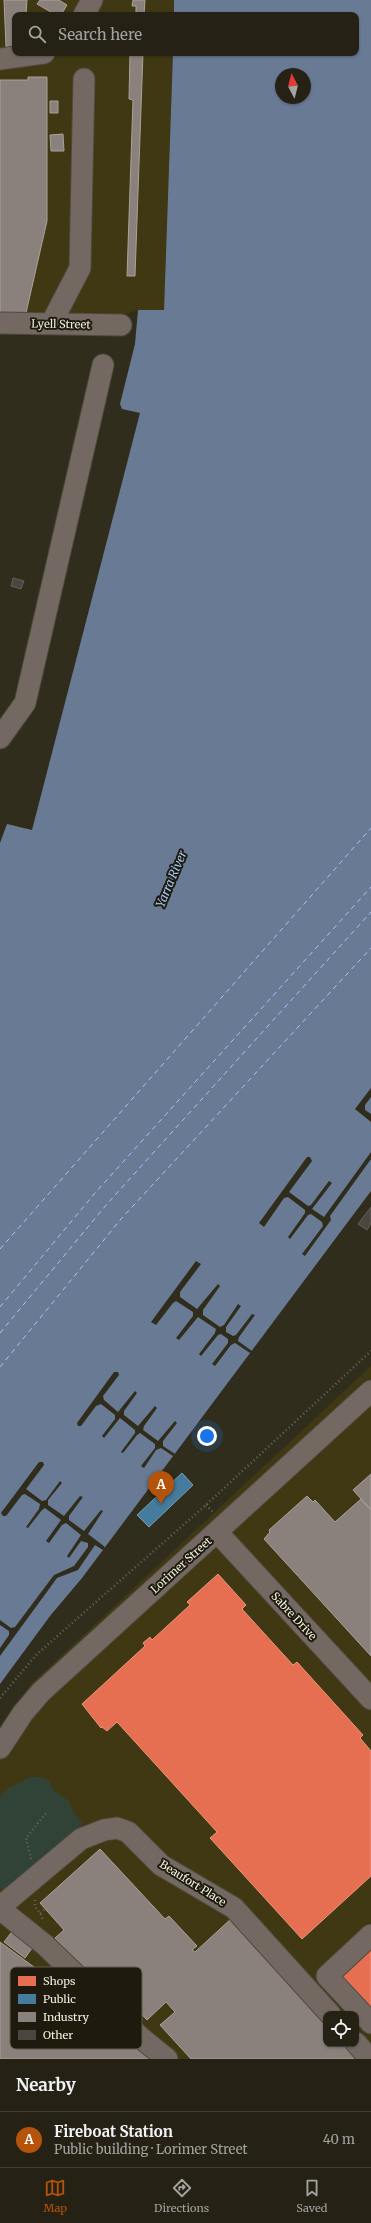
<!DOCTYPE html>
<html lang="en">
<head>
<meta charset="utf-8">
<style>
	body { margin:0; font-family:Merriweather,serif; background:#312f22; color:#f1f3f6 }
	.controls { position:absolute; right:12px; bottom:12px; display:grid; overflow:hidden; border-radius:8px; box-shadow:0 1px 3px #0004 }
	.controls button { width:36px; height:36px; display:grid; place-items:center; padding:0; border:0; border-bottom:1px solid #423f34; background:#252215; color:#f1f3f6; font:20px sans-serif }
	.compass { position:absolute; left:275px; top:68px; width:36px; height:36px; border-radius:50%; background:#252215; box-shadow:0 1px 3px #0004; rotate:353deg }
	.you { position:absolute; left:207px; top:1436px; width:14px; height:14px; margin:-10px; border:3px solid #fff; border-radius:50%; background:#1a73e8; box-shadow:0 0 0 6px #1a73e833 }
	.badge { display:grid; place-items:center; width:26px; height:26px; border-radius:50%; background:#b45309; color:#fff; font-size:13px; font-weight:700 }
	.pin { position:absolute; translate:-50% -33px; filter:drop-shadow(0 1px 2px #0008) }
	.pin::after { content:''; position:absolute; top:21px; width:14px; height:12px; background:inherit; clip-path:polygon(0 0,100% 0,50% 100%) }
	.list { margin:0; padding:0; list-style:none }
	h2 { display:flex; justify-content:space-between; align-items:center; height:52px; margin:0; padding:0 16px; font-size:17px }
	h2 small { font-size:13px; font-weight:400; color:#a3a4a0 }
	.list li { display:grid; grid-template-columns:26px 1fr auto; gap:12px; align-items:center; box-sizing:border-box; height:56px; padding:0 16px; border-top:1px solid #423f34 }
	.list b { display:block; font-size:15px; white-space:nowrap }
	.list p { margin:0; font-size:13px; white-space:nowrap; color:#a3a4a0 }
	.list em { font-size:13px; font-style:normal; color:#a3a4a0 }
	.icon { flex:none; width:22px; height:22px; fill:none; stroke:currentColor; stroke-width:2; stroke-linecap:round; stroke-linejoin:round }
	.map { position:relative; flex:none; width:371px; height:2059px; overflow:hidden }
	.search { position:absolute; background:#252215; box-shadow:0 1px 3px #0004; left:12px; right:12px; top:12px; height:44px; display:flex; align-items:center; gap:10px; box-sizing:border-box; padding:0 14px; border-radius:8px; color:#a3a4a0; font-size:15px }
	.sheet { height:108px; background:#252215 }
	nav { display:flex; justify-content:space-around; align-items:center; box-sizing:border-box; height:56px; border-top:1px solid #423f34; background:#252215; font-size:11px; color:#a3a4a0 }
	nav a { display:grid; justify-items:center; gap:2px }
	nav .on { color:#b45309 }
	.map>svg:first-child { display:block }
	.built { fill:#403813; fill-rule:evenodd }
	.green { fill:#314336 }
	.water { fill:#697a95; fill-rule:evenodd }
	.pier { fill:#312d1c }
	.shops { fill:#e76f51; stroke:#ea957b }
	.public { fill:#457b9d; stroke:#799eb0 }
	.industry { fill:#8a817c; stroke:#a9a299 }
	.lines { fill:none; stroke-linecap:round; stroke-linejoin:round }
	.ferry { stroke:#a3c5f9; stroke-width:1; stroke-dasharray:5 4; stroke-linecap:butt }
	.building { fill:#4c4540; stroke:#675e5a }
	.minor-casing { stroke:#4e4b3d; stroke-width:23 }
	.path { stroke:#6c645b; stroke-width:2.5; stroke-dasharray:1 3; stroke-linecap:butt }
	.minor { stroke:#736962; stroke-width:21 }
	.labels { text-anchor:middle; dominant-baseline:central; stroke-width:4; stroke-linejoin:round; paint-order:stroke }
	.street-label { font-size:11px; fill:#f2efdd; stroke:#1e1b0e }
	.water-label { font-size:12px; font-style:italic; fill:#a3c5f9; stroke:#1e1b0e }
	.key { fill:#1e1b0e; stroke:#5e5b4c; stroke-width:1 }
	.key-label { font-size:11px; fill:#f2efdd }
</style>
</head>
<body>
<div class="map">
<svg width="371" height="2059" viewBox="0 0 371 2059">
	<rect width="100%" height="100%" fill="#312d1c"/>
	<!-- built -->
	<path class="built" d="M 0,0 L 174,0 L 174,15 L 15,15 L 15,53 L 173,53 L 164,310 L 138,310 L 123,315 L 0,314 Z
		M 371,1366 L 371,2059 L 0,2059 L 0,1733 L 30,1685 ZM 326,2014 L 356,2014 L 356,2044 L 326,2044 Z"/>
	<!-- green -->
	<path class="green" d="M 30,1777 L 41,1777 L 49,1780 L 52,1789 L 70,1802 C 70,1811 79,1816 82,1824 L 80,1829 C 70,1831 69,1836 67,1845 L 7,1890 L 0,1888 L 0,1796 L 7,1789 Z"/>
	<!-- water -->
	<path class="water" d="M 174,0 L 371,0 L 371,1191 L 82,1578 L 50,1616 L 0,1684 L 0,843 L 7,824 L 32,830 L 140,413 L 122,409 L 120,404 L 135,344 L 138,310 L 164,310 L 173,53 L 356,53 L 356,15 L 174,15 ZM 281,74 L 305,74 L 305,98 L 281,98 Z"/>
	<!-- pier -->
	<path class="pier" d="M 371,1088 L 371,1097 L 365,1105 L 365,1110 L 371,1114 L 371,1122 L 355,1109 Z
		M 371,1152 L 371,1159 L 330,1216 L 331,1220 L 305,1256 L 302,1254 L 323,1226 L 322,1222 L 311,1214 L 308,1215 L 290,1239 L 288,1237 L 305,1213 L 305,1210 L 288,1197 L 284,1198 L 264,1227 L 259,1223 L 307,1157 L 310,1157 L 312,1161 L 289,1192 L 308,1206 L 311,1205 L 329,1181 L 332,1183 L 312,1209 L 324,1217 Z
		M 196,1261 L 201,1264 L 180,1292 L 180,1297 L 197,1309 L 218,1284 L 220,1286 L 203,1310 L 203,1315 L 220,1327 L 224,1325 L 238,1304 L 241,1306 L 226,1327 L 226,1332 L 233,1336 L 236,1335 L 252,1314 L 255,1315 L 239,1337 L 238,1341 L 252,1351 L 250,1353 L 235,1343 L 231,1345 L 215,1366 L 212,1364 L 228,1343 L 228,1339 L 221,1334 L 218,1335 L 201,1356 L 199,1354 L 215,1333 L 216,1329 L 198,1317 L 179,1340 L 176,1338 L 193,1316 L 193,1312 L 176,1301 L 173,1303 L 156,1325 L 151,1322 Z
		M 114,1372 L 118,1372 L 119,1375 L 103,1396 L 104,1400 L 118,1412 L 135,1391 L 137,1393 L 124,1411 L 124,1415 L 138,1426 L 155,1406 L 157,1408 L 144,1426 L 143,1430 L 158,1441 L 175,1421 L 177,1423 L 163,1441 L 163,1446 L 175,1454 L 173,1456 L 161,1448 L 156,1450 L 144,1468 L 141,1466 L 155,1448 L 155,1444 L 140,1433 L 137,1435 L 123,1453 L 121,1452 L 135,1433 L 135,1430 L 120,1418 L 104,1438 L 102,1436 L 115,1419 L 115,1415 L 101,1404 L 96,1406 L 81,1426 L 78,1426 L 77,1423 Z
		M 39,1462 L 43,1462 L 44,1465 L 26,1489 L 42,1501 L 46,1500 L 60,1481 L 62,1483 L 48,1500 L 48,1505 L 64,1516 L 80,1496 L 83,1497 L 69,1516 L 69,1520 L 84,1531 L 101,1510 L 103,1511 L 88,1534 L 105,1547 L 103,1550 L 95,1545 L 78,1570 L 57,1578 L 0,1656 L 0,1648 L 9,1635 L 9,1631 L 0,1625 L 0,1620 L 11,1628 L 15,1627 L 54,1575 L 74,1566 L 88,1547 L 88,1543 L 81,1541 L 69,1558 L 67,1556 L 81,1535 L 66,1523 L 62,1525 L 49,1543 L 46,1541 L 61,1520 L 45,1508 L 42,1510 L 28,1528 L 26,1527 L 39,1509 L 40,1504 L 25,1494 L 22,1495 L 6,1516 L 3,1516 L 1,1513 Z"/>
	<!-- shops -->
	<path class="shops" d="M 218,1574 L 246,1605 L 242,1609 L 293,1665 L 297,1662 L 363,1735 L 360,1738 L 371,1751 L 371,1876 L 302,1939 L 210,1838 L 217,1832 L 117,1722 L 107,1731 L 102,1727 L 101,1728 L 82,1704 L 145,1646 L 143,1643 L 150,1637 L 152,1640 L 190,1605 L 187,1602 Z
		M 371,1949 L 371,2009 L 341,1976 Z"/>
	<!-- public -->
	<path class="public" d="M 182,1473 L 193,1485 L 149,1527 L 137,1515 Z"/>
	<!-- industry -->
	<path class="industry" d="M 4,0 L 27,0 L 26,15 L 15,15 L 13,47 L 6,47 Z
		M 40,0 L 59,0 L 67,5 L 61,15 L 56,15 L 37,4 Z
		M 133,0 L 145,0 L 144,15 L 136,15 L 136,6 L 132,6 Z
		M 130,53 L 143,53 L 135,276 L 127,276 L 133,100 L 129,99 Z
		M 28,77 L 47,77 L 47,221 L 26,313 L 0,313 L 0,80 L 28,80 Z
		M 50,101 L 58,101 L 58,113 L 50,113 Z
		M 63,134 L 64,151 L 51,151 L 50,135 Z
		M 371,1474 L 371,1510 L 353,1490 Z
		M 307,1496 L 313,1502 L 315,1500 L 335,1522 L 361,1499 L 371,1510 L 371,1656 L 264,1539 L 270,1532 L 269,1530 Z
		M 100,1849 L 165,1919 L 169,1916 L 197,1946 L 192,1950 L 195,1952 L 232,1918 L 326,2020 L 326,2044 L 348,2044 L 362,2059 L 191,2059 L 160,2025 L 175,2012 L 166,2002 L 147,2020 L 100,1970 L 91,1978 L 55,1938 L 64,1930 L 40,1903 Z
		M 14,1929 L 35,1944 L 25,1958 L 4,1942 Z
		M 0,1942 L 159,2059 L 0,2059 Z"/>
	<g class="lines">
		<!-- ferry -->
		<path class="ferry" d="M 0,1249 L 371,828
			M 0,1307 L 95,1193 L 371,887
			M 0,1333 L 107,1204 L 371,912
			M 0,1367 L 121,1219 L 371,948"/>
	</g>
	<!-- building -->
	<path class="building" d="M 13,578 L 24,581 L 21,589 L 11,586 Z
		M 371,1207 L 371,1223 L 367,1230 L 358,1224 Z"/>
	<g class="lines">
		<defs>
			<path id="minor" d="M 84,15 L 92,0
				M 0,59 L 44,53
				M 0,323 L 121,325
				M 51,324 L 80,268 L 84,79
				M 0,738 L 25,703 L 103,365
				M 217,1532 L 371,1699
				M 0,1748 L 23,1713 L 41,1692 L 371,1391
				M 0,1907 L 81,1839 L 104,1830 L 117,1828 L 128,1832 L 161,1865 L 234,1908 L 330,2014
				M 0,1909 L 45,1945 L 140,2037 L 167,2059
				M 371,1935 L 327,1976 L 371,2023
				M 356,2043 L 370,2059"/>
		</defs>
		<!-- minor casing -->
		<use href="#minor" class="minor-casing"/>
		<!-- path -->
		<path class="path" d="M 206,1505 L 213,1512
			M 0,1698 L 37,1654 L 206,1505 L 371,1351
			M 31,1859 L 26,1838 L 47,1812
			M 35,1900 L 35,1907 L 40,1913 L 43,1920
			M 40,1913 L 44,1910"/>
		<!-- minor -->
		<use href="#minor" class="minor"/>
	</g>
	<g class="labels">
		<!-- street labels -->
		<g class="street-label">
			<text transform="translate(61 324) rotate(1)">Lyell Street</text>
			<text transform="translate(181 1565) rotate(-42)">Lorimer Street</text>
			<text transform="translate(294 1616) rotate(47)">Sabre Drive</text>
			<text transform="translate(193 1883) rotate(32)">Beaufort Place</text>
		</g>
		<!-- water labels -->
		<g class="water-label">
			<text transform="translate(171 879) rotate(-67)">Yarra River</text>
		</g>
	</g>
	<!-- legend -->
	<rect x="10" y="1967" width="132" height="82" rx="6" class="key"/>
	<rect x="18" y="1976" width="18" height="10" fill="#e76f51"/>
	<rect x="18" y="1994" width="18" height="10" fill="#457b9d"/>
	<rect x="18" y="2012" width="18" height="10" fill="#8a817c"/>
	<rect x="18" y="2030" width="18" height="10" fill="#4c4540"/>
	<g class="key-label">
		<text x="43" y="1985">Shops</text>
		<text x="43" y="2003">Public</text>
		<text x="43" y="2021">Industry</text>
		<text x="43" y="2039">Other</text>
	</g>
</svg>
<div class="controls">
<button><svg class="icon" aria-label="locate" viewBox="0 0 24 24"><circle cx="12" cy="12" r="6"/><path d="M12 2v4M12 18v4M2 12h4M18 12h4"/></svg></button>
</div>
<svg class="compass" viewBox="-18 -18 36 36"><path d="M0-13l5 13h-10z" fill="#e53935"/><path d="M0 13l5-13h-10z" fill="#a3a4a0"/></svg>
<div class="you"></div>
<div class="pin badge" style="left:161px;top:1504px">A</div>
<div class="search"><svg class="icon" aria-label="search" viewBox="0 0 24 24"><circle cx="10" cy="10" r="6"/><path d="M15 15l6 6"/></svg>Search here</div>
</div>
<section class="sheet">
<h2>Nearby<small></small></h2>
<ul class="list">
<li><span class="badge">A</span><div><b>Fireboat Station</b><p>Public building · Lorimer Street</p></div><em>40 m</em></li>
</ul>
</section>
<nav>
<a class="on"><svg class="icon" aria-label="map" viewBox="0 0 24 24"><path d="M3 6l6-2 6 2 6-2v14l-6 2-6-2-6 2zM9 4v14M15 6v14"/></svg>Map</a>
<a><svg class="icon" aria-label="directions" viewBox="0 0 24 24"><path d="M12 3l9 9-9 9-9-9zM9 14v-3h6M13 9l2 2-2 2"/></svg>Directions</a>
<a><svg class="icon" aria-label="saved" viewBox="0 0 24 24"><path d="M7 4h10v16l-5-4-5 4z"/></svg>Saved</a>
</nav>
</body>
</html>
